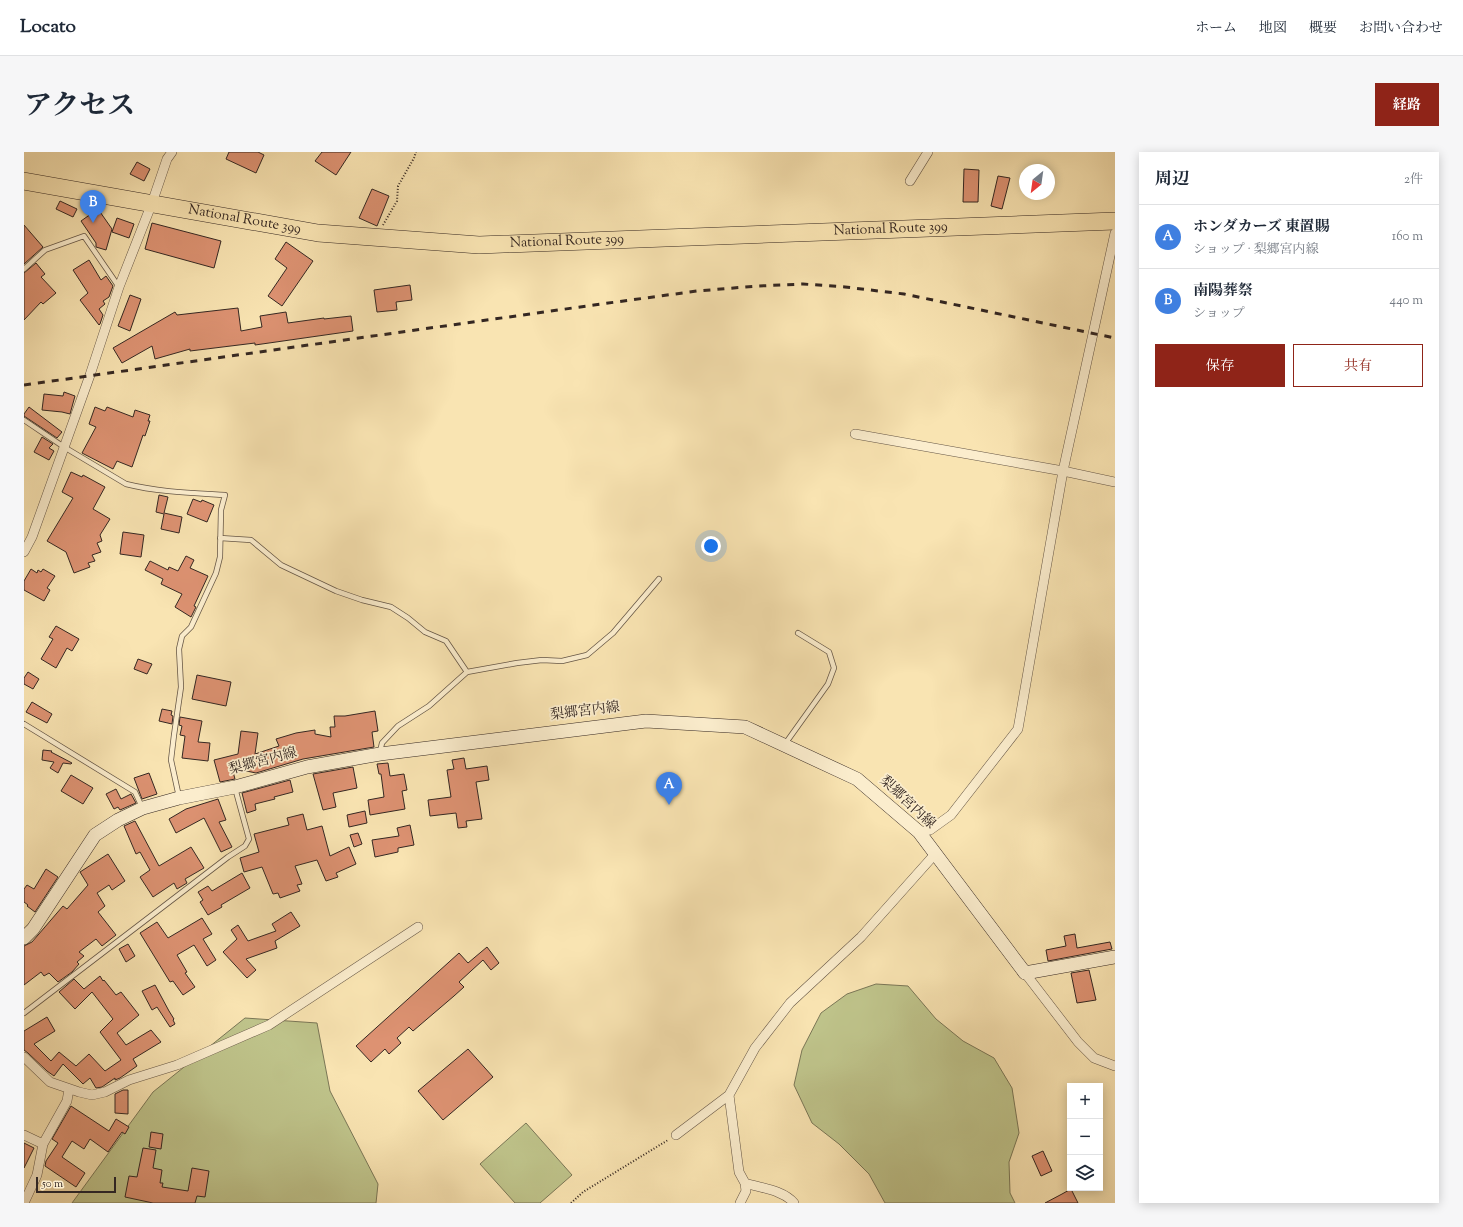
<!DOCTYPE html>
<html lang="ja">
<head>
<meta charset="utf-8">
<style>
	body { margin:0; font-family:"Sorts Mill Goudy","Noto Serif JP",serif; background:#f6f6f7; color:#1f2937 }
	.controls { position:absolute; right:12px; bottom:12px; display:grid; overflow:hidden; border-radius:0px; box-shadow:0 2px 10px #0003 }
	.controls button { width:36px; height:36px; display:grid; place-items:center; padding:0; border:0; border-bottom:1px solid #e0e1e3; background:#fff; color:#1f2937; font:20px sans-serif }
	.compass { position:absolute; left:995px; top:12px; width:36px; height:36px; border-radius:50%; background:#fff; box-shadow:0 2px 10px #0003; rotate:209deg }
	.scale { position:absolute; left:12px; bottom:10px; width:80px; box-sizing:border-box; padding-left:4px; border:2px solid #342722; border-top:0; font-size:11px; line-height:14px; white-space:nowrap; color:#342722; -webkit-text-stroke:3px #fbedcd; paint-order:stroke }
	.you { position:absolute; left:687px; top:394px; width:14px; height:14px; margin:-10px; border:3px solid #fff; border-radius:50%; background:#1a73e8; box-shadow:0 0 0 6px #1a73e833 }
	.badge { display:grid; place-items:center; width:26px; height:26px; border-radius:50%; background:#8f2418; color:#fff; font-size:13px; font-weight:700 }
	.pin { position:absolute; translate:-50% -33px; filter:drop-shadow(0 1px 2px #0008) }
	.pin::after { content:''; position:absolute; top:21px; width:14px; height:12px; background:inherit; clip-path:polygon(0 0,100% 0,50% 100%) }
	.list { margin:0; padding:0; list-style:none }
	h2 { display:flex; justify-content:space-between; align-items:center; height:52px; margin:0; padding:0 16px; font-size:17px }
	h2 small { font-size:13px; font-weight:400; color:#747a83 }
	.list li { display:grid; grid-template-columns:26px 1fr auto; gap:12px; align-items:center; box-sizing:border-box; height:64px; padding:0 16px; border-top:1px solid #e0e1e3 }
	.list b { display:block; font-size:15px; white-space:nowrap }
	.list p { margin:0; font-size:13px; white-space:nowrap; color:#747a83 }
	.list em { font-size:13px; font-style:normal; color:#747a83 }
	.actions { display:flex; gap:8px; padding:12px 16px }
	.actions a { flex:1; padding:9px 0; border:1px solid #8f2418; border-radius:0px; text-align:center; font-size:14px; color:#8f2418 }
	.actions .main { background:#8f2418; color:#fff }
	.icon { flex:none; width:22px; height:22px; fill:none; stroke:currentColor; stroke-width:2; stroke-linecap:round; stroke-linejoin:round }
	.map { position:relative; flex:none; width:1091px; height:1051px; overflow:hidden; border-radius:0px }
	header { display:flex; align-items:center; gap:24px; box-sizing:border-box; height:56px; padding:0 20px; background:#fff; border-bottom:1px solid #e0e1e3 }
	header strong { font-size:19px }
	nav { display:flex; gap:22px; margin-inline-start:auto; font-size:14px }
	.intro { display:flex; align-items:center; justify-content:space-between; box-sizing:border-box; height:96px; padding:0 24px }
	h1 { margin:0; font-size:28px }
	.button { padding:10px 18px; border-radius:0px; background:#8f2418; color:#fff; font-size:14px; font-weight:700 }
	main { display:flex; gap:24px; padding:0 24px }
	aside { flex:1; background:#fff; border-radius:0px; box-shadow:0 2px 10px #0003 }
	.map>svg:first-child { display:block }
	.green { fill:#bfc48b; stroke:#7a7656 }
	.building { fill:#dd9272; stroke:#342722 }
	.lines { fill:none; stroke-linecap:round; stroke-linejoin:round }
	.lane-casing { stroke:#655646; stroke-width:6 }
	.street-casing { stroke:#655646; stroke-width:10 }
	.secondary-casing { stroke:#342722; stroke-width:14 }
	.highway-casing { stroke:#342722; stroke-width:18 }
	.path { stroke:#342722; stroke-width:2; stroke-dasharray:1 2; stroke-linecap:butt }
	.lane { stroke:#fbedcd; stroke-width:4.5 }
	.street { stroke:#fbedcd; stroke-width:9 }
	.secondary { stroke:#fbedcd; stroke-width:13 }
	.highway { stroke:#f9e4b2; stroke-width:17 }
	.rail { stroke:#342722; stroke-width:3; stroke-dasharray:7 7; stroke-linecap:butt }
	.labels { text-anchor:middle; dominant-baseline:central; stroke-width:3.5; stroke-linejoin:round; paint-order:stroke }
	.street-label { font-size:14px; fill:#342722; stroke:#fbedcd }
</style>
</head>
<body>
<header>
<strong>Locato</strong>
<nav><a>ホーム</a><a>地図</a><a>概要</a><a>お問い合わせ</a></nav>
</header>
<div class="intro"><h1>アクセス</h1><a class="button">経路</a></div>
<main>
<div class="map">
<svg width="1091" height="1051" viewBox="0 0 1091 1051">
	<rect width="100%" height="100%" fill="#f9e4b2"/>
	<filter id="stains"><feTurbulence type="fractalNoise" baseFrequency=".005" numOctaves="4"/><feColorMatrix values="0 0 0 0 .2 0 0 0 0 .09 0 0 0 0 .02 0 0 0 .5 -.17"/></filter>
	<radialGradient id="worn" r=".72"><stop offset=".6" stop-color="#630" stop-opacity="0"/><stop offset="1" stop-color="#630" stop-opacity=".3"/></radialGradient>
	<!-- green -->
	<path class="green" d="M 852,832 L 884,834 L 912,867 L 939,889 L 970,906 L 988,936 L 995,981 L 985,1010 L 986,1041 L 991,1051 L 861,1051 L 845,1022 L 815,992 L 788,971 L 770,933 L 778,898 L 797,861 L 823,842 Z
		M 221,866 L 293,871 L 306,939 L 354,1032 L 352,1051 L 48,1051 L 129,940 Z
		M 502,971 L 548,1023 L 516,1051 L 491,1051 L 456,1012 Z"/>
	<!-- building -->
	<path class="building" d="M 205,0 L 234,0 L 240,3 L 232,21 L 202,7 Z
		M 298,0 L 327,0 L 312,23 L 291,9 Z
		M 113,10 L 126,17 L 120,29 L 106,22 Z
		M 940,17 L 955,18 L 954,50 L 939,50 Z
		M 974,24 L 986,26 L 978,57 L 967,54 Z
		M 348,37 L 365,44 L 353,74 L 335,66 Z
		M 36,49 L 53,57 L 49,65 L 32,57 Z
		M 74,57 L 88,77 L 82,98 L 72,95 L 72,91 L 57,69 Z
		M 93,66 L 110,72 L 105,86 L 88,80 Z
		M 128,71 L 197,89 L 190,116 L 121,97 Z
		M 0,73 L 19,95 L 0,112 Z
		M 262,90 L 289,109 L 258,154 L 244,144 L 263,116 L 251,107 Z
		M 65,108 L 77,128 L 82,124 L 89,134 L 85,145 L 79,149 L 81,152 L 75,157 L 79,163 L 76,172 L 75,173 L 56,148 L 64,141 L 49,118 Z
		M 12,111 L 21,122 L 17,125 L 32,141 L 19,152 L 17,150 L 0,168 L 0,121 Z
		M 386,133 L 388,148 L 372,150 L 373,158 L 353,160 L 350,138 Z
		M 106,143 L 117,147 L 106,179 L 94,174 Z
		M 214,156 L 217,179 L 238,175 L 236,164 L 262,160 L 264,171 L 300,166 L 300,167 L 327,164 L 329,179 L 231,193 L 231,191 L 166,199 L 166,197 L 131,207 L 128,194 L 98,211 L 89,196 L 151,160 L 153,163 Z
		M 40,240 L 51,244 L 46,262 L 38,260 L 18,258 L 20,242 L 39,244 Z
		M 5,255 L 38,280 L 33,286 L 0,264 L 0,262 Z
		M 71,255 L 81,259 L 83,255 L 109,265 L 111,258 L 126,263 L 124,269 L 126,269 L 121,284 L 119,283 L 108,315 L 93,309 L 89,317 L 58,301 L 72,275 L 65,272 Z
		M 18,285 L 29,292 L 25,296 L 30,299 L 25,308 L 10,300 Z
		M 47,320 L 58,325 L 59,323 L 81,335 L 69,357 L 86,367 L 76,383 L 78,389 L 73,391 L 77,400 L 68,403 L 71,409 L 64,411 L 66,415 L 50,421 L 42,400 L 23,389 L 49,346 L 38,340 Z
		M 135,343 L 144,345 L 140,361 L 158,365 L 155,381 L 137,377 L 140,362 L 132,360 Z
		M 169,347 L 177,350 L 178,348 L 190,353 L 183,370 L 163,362 Z
		M 99,380 L 120,383 L 117,405 L 96,402 Z
		M 162,404 L 170,408 L 166,416 L 184,424 L 170,454 L 172,455 L 167,465 L 151,455 L 158,442 L 137,432 L 139,427 L 121,418 L 126,409 L 144,418 L 145,415 L 154,419 Z
		M 7,417 L 13,421 L 14,418 L 17,420 L 19,417 L 31,424 L 23,436 L 26,438 L 20,449 L 0,438 L 0,429 Z
		M 32,474 L 55,487 L 48,499 L 43,496 L 32,516 L 17,507 L 29,487 L 25,485 Z
		M 114,507 L 128,512 L 123,522 L 110,517 Z
		M 4,520 L 15,527 L 9,537 L 0,532 L 0,526 Z
		M 173,523 L 207,530 L 202,554 L 168,547 Z
		M 8,550 L 28,562 L 23,571 L 2,560 Z
		M 138,557 L 148,559 L 147,563 L 149,564 L 148,572 L 135,569 Z
		M 351,559 L 354,579 L 348,580 L 350,595 L 279,607 L 232,621 L 208,616 L 211,627 L 196,630 L 190,608 L 214,602 L 217,579 L 234,581 L 231,602 L 255,594 L 252,587 L 272,581 L 291,578 L 291,582 L 307,585 L 306,575 L 311,575 L 310,564 L 321,564 Z
		M 156,565 L 178,569 L 174,590 L 186,591 L 184,609 L 158,606 L 161,584 L 156,583 L 158,574 L 155,573 Z
		M 19,598 L 28,599 L 27,600 L 48,611 L 47,612 L 39,611 L 34,621 L 26,616 L 30,610 L 18,608 Z
		M 440,606 L 442,617 L 463,614 L 465,628 L 452,630 L 458,667 L 442,669 L 443,675 L 434,676 L 432,661 L 406,664 L 404,648 L 427,645 L 423,618 L 430,617 L 428,608 Z
		M 364,611 L 366,624 L 380,622 L 383,638 L 378,639 L 381,657 L 346,663 L 344,648 L 360,645 L 357,622 L 355,622 L 353,612 Z
		M 329,615 L 333,636 L 309,641 L 312,655 L 299,658 L 289,622 Z
		M 125,621 L 133,642 L 118,647 L 110,626 Z
		M 47,623 L 69,636 L 59,652 L 37,639 Z
		M 266,628 L 269,640 L 250,645 L 251,647 L 231,652 L 232,658 L 223,661 L 218,641 Z
		M 92,637 L 97,647 L 107,642 L 112,651 L 96,658 L 94,655 L 90,657 L 82,642 Z
		M 194,647 L 202,668 L 195,670 L 208,695 L 197,700 L 180,666 L 152,681 L 145,667 L 162,657 Z
		M 341,659 L 343,671 L 325,675 L 323,663 Z
		M 279,662 L 283,678 L 298,674 L 306,704 L 325,695 L 332,712 L 312,721 L 314,725 L 302,729 L 293,708 L 271,714 L 278,732 L 273,733 L 276,739 L 256,746 L 254,741 L 249,742 L 238,715 L 220,720 L 216,706 L 235,700 L 230,682 L 265,673 L 263,666 Z
		M 111,669 L 135,714 L 167,695 L 180,716 L 161,727 L 163,731 L 153,737 L 150,731 L 129,745 L 116,725 L 126,718 L 116,700 L 112,702 L 100,674 Z
		M 386,673 L 390,693 L 374,696 L 374,700 L 351,705 L 348,688 L 375,684 L 373,676 Z
		M 334,681 L 338,692 L 330,695 L 326,683 Z
		M 84,702 L 101,729 L 88,738 L 85,733 L 73,741 L 81,754 L 74,760 L 92,783 L 78,794 L 72,787 L 55,800 L 60,804 L 53,810 L 55,812 L 48,820 L 34,830 L 25,821 L 20,824 L 17,820 L 0,833 L 0,794 L 8,790 L 39,754 L 43,757 L 64,733 L 56,720 Z
		M 22,717 L 34,725 L 11,760 L 3,754 L 4,753 L 0,750 L 0,737 L 3,733 L 10,737 Z
		M 218,721 L 226,736 L 197,753 L 198,755 L 184,763 L 176,750 L 179,748 L 174,740 L 184,734 L 188,739 Z
		M 267,760 L 276,774 L 251,789 L 253,796 L 222,807 L 232,818 L 223,826 L 199,800 L 213,787 L 207,778 L 214,773 L 224,789 L 252,779 L 248,772 Z
		M 178,766 L 188,782 L 179,787 L 192,808 L 183,814 L 170,793 L 153,803 L 163,820 L 161,821 L 171,835 L 159,843 L 149,829 L 146,830 L 116,781 L 133,770 L 144,786 Z
		M 1051,782 L 1053,796 L 1086,790 L 1088,797 L 1024,809 L 1022,798 L 1042,794 L 1040,784 Z
		M 104,792 L 111,804 L 102,810 L 95,797 Z
		M 463,795 L 475,811 L 467,818 L 459,808 L 435,830 L 440,835 L 430,844 L 389,879 L 385,875 L 373,886 L 377,891 L 365,902 L 361,897 L 347,910 L 332,894 L 435,801 L 444,811 Z
		M 1065,818 L 1072,848 L 1053,851 L 1047,821 Z
		M 76,824 L 79,829 L 80,828 L 92,843 L 97,840 L 115,863 L 93,881 L 102,893 L 127,878 L 137,890 L 109,907 L 113,914 L 96,926 L 91,928 L 91,926 L 78,935 L 72,936 L 66,926 L 59,932 L 39,912 L 30,924 L 23,919 L 4,901 L 0,898 L 0,879 L 23,865 L 31,879 L 10,892 L 27,909 L 35,900 L 52,914 L 65,902 L 81,919 L 97,908 L 76,880 L 89,867 L 68,840 L 51,857 L 35,840 L 50,827 L 60,837 Z
		M 131,833 L 145,859 L 150,867 L 149,868 L 151,872 L 146,875 L 133,855 L 128,858 L 118,839 Z
		M 444,897 L 469,925 L 419,968 L 394,939 Z
		M 99,938 L 104,938 L 104,962 L 91,961 L 91,942 Z
		M 47,954 L 85,979 L 92,967 L 105,975 L 101,982 L 98,980 L 84,1000 L 66,987 L 60,997 L 48,989 L 38,1005 L 61,1021 L 52,1035 L 21,1014 L 22,1009 L 34,991 L 28,987 Z
		M 127,980 L 139,982 L 137,997 L 125,995 Z
		M 0,991 L 10,996 L 0,1016 Z
		M 119,996 L 132,998 L 129,1016 L 138,1018 L 136,1031 L 139,1031 L 138,1035 L 164,1039 L 168,1016 L 185,1019 L 181,1045 L 173,1044 L 171,1051 L 129,1051 L 101,1045 L 105,1024 L 113,1025 Z
		M 1019,999 L 1028,1019 L 1017,1024 L 1008,1004 Z
		M 1047,1037 L 1054,1051 L 1021,1051 L 1038,1042 Z"/>
	<g class="lines">
		<defs>
			<path id="lane" d="M 0,117 L 21,98 L 60,84 L 95,135
				M 0,268 L 40,295 L 102,332 C 134,340 168,341 201,343 L 197,358 L 196,405 L 192,421 L 167,475 L 158,484 L 155,497 L 157,535 L 150,583 L 147,608 L 155,645
				M 196,386 L 227,388 L 257,413 L 312,439 L 338,448 L 367,455 L 384,466 L 401,480 L 422,489 L 443,520
				M 0,572 L 111,640 L 118,655
				M 761,592 L 804,532 L 810,516 L 805,500 L 774,481
				M 356,600 L 358,591 L 374,574 L 405,554 L 443,520 L 493,511 L 518,508 L 538,509 L 563,503 L 589,481 L 635,427
				M 0,861 L 204,705 L 221,694 L 225,687 L 211,636"/>
			<path id="street" d="M 886,29 L 904,0
				M 831,282 L 1039,319 L 1091,330
				M 0,400 L 8,385 L 66,223 L 95,135 L 128,51 L 143,7 L 148,0
				M 895,680 L 906,678 L 927,663 L 994,577 L 1039,319 L 1091,81
				M 1001,821 L 1054,890 L 1070,906 L 1091,914
				M 0,905 L 26,930 L 55,940 L 68,943 L 81,940 L 105,928 L 153,913 L 245,873 L 394,775
				M 705,943 L 715,1020 L 721,1031 L 722,1039 L 716,1051
				M 0,983 L 19,992
				M 652,983 L 705,943 L 731,896 L 766,851 L 837,785 L 911,702
				M 721,1031 C 737,1036 759,1038 770,1051
				M 0,1051 L 13,1023 L 19,992 L 43,949 L 45,937"/>
			<path id="secondary" d="M 0,786 L 9,777 L 71,683 L 94,668 L 119,656 L 155,646 L 211,635 L 283,615 L 356,602 L 622,569 L 721,575 L 833,627 L 895,680 L 1001,821 L 1091,805"/>
			<g id="highway">
				<path id="s1" d="M 0,29 L 294,81 L 455,93 L 1091,69"/>
			</g>
		</defs>
		<!-- lane casing -->
		<use href="#lane" class="lane-casing"/>
		<!-- street casing -->
		<use href="#street" class="street-casing"/>
		<!-- secondary casing -->
		<use href="#secondary" class="secondary-casing"/>
		<!-- highway casing -->
		<use href="#highway" class="highway-casing"/>
		<!-- path -->
		<path class="path" d="M 359,73 L 373,49 L 374,34 L 390,6 L 392,0
			M 547,1051 L 559,1040 L 644,988"/>
		<!-- lane -->
		<use href="#lane" class="lane"/>
		<!-- street -->
		<use href="#street" class="street"/>
		<!-- secondary -->
		<use href="#secondary" class="secondary"/>
		<!-- highway -->
		<use href="#highway" class="highway"/>
		<!-- rail -->
		<path class="rail" d="M 0,233 L 570,153 L 673,139 L 734,134 L 779,132 L 821,135 L 880,142 L 1091,186"/>
	</g>
	<g class="labels">
		<!-- street labels -->
		<g class="street-label">
			<text stroke="none"><textPath href="#s1" startOffset="224">National Route 399</textPath></text>
			<text stroke="none"><textPath href="#s1" startOffset="872">National Route 399</textPath></text>
			<text stroke="none"><textPath href="#s1" startOffset="548">National Route 399</textPath></text>
			<text transform="translate(561 560) rotate(-7)">梨郷宮内線</text>
			<text transform="translate(239 610) rotate(-15)">梨郷宮内線</text>
			<text transform="translate(883 651) rotate(43)">梨郷宮内線</text>
		</g>
	</g>
	<rect width="100%" height="100%" filter="url(#stains)"/>
	<rect width="100%" height="100%" fill="url(#worn)"/>
</svg>
<div class="controls">
<button>+</button>
<button>−</button>
<button><svg class="icon" aria-label="layers" viewBox="0 0 24 24"><path d="M12 4l9 5-9 5-9-5zM3 14l9 5 9-5"/></svg></button>
</div>
<svg class="compass" viewBox="-18 -18 36 36"><path d="M0-13l5 13h-10z" fill="#e53935"/><path d="M0 13l5-13h-10z" fill="#747a83"/></svg>
<div class="scale">50 m</div>
<div class="you"></div>
<div class="pin badge" style="left:645px;top:653px;background:#3f7fe0">A</div>
<div class="pin badge" style="left:69px;top:71px;background:#3f7fe0">B</div>
</div>
<aside>
<h2>周辺<small>2件</small></h2>
<ul class="list">
<li><span class="badge" style="background:#3f7fe0">A</span><div><b>ホンダカーズ 東置賜</b><p>ショップ · 梨郷宮内線</p></div><em>160 m</em></li>
<li><span class="badge" style="background:#3f7fe0">B</span><div><b>南陽葬祭</b><p>ショップ</p></div><em>440 m</em></li>
</ul>
<div class="actions"><a class="main">保存</a><a>共有</a></div>
</aside>
</main>
</body>
</html>
